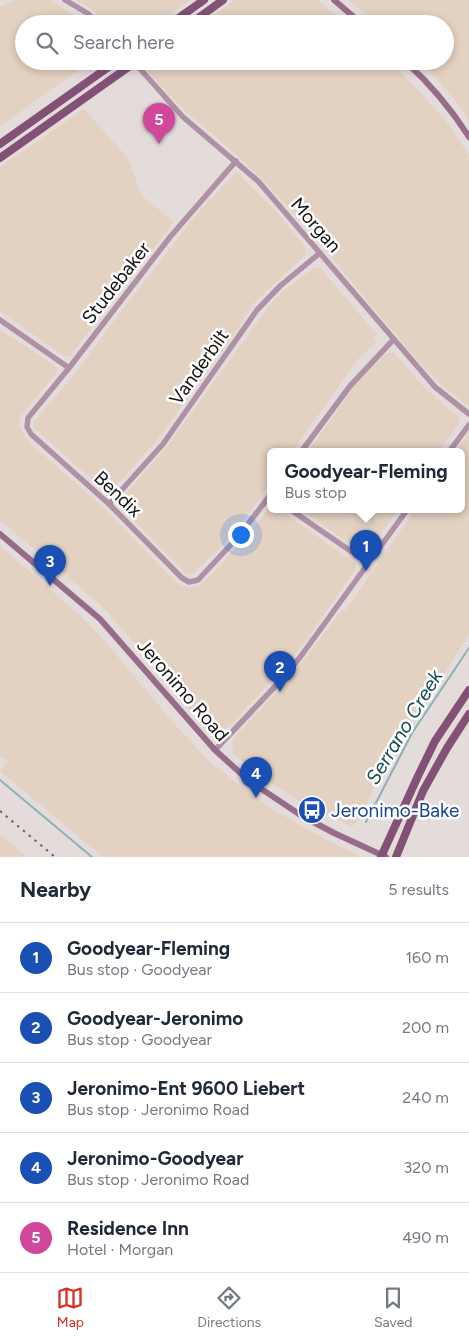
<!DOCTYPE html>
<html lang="en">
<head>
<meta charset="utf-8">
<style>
	body { margin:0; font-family:Figtree,sans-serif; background:#f6f6f7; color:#1f2937 }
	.you { position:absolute; left:240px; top:534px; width:18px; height:18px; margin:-12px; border:4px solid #fff; border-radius:50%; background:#1a73e8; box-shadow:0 0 0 8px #1a73e833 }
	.badge { display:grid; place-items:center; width:32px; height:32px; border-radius:50%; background:#d93025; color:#fff; font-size:16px; font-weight:700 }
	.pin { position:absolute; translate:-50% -41px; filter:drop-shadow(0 1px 2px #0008) }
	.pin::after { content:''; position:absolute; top:26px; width:18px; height:15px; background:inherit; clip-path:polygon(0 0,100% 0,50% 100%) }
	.popup { position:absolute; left:267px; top:448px; width:198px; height:65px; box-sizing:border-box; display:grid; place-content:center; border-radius:8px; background:#fff; filter:drop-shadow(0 1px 4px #0005); font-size:16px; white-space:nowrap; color:#747a83 }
	.popup b { font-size:19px; color:#1f2937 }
	.popup::after { content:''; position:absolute; left:50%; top:100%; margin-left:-10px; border:10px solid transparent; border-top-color:#fff }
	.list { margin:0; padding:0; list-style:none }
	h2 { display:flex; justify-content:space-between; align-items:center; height:65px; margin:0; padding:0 20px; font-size:21px }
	h2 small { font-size:16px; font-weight:400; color:#747a83 }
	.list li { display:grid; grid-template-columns:32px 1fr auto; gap:15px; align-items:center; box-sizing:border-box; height:70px; padding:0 20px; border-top:1px solid #e0e1e3 }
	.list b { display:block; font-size:19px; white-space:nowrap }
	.list p { margin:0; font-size:16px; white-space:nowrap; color:#747a83 }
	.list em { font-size:16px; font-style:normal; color:#747a83 }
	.icon { flex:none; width:28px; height:28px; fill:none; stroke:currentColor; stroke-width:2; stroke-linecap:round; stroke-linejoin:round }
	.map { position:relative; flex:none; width:469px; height:857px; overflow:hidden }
	.search { position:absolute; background:#fff; box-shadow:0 2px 8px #0003; left:15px; right:15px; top:15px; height:55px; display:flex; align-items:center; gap:12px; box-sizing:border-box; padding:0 18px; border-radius:28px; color:#747a83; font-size:19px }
	.sheet { height:415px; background:#fff }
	nav { display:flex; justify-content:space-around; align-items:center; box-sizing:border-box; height:70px; border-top:1px solid #e0e1e3; background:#fff; font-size:14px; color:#747a83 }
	nav a { display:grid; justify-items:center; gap:2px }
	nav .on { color:#d93025 }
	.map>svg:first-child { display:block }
	.commercial { fill:#e3d1c1 }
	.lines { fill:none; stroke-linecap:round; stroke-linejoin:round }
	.stream { stroke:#8cb0b7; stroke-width:2 }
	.tertiary { stroke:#af91a6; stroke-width:5.5 }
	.secondary { stroke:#966c8a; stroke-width:6 }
	.primary { stroke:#835176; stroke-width:8 }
	.rail { stroke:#686362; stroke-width:2; stroke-dasharray:2.5 5; stroke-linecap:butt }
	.labels { text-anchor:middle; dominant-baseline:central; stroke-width:5; stroke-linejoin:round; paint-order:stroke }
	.street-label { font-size:19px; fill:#151211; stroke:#fff }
	.transit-label { font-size:19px; fill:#164399; stroke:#fff; text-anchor:start }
	.water-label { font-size:20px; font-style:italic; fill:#174c55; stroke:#fff }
</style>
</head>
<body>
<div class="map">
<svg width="469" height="857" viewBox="0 0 469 857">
	<rect width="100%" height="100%" fill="#e4dcda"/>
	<!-- commercial -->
	<path class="commercial" d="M 15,0 L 51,0 L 88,24 L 24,24 L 24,61 L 91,61 L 0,126 L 0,7 Z
		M 76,0 L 190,0 L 157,24 L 107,24 L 101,17 L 91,9 Z
		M 235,0 L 318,0 L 347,24 L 201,24 Z
		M 349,0 L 469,0 L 469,120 L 461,108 L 437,79 L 420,61 L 445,61 L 445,24 L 377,24 Z
		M 150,61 L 390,61 L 444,118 L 469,155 L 469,405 L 465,404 L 437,381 L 419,362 L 299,219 L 268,185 L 237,155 L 182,108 L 148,72 Z
		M 84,109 L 127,157 L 142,196 L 174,222 L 70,356 L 64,356 L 0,311 L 0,167 Z
		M 235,173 L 239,174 L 276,211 L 306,248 L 305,255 L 255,302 L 222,352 L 157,440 L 113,489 L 107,490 L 103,489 L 35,429 L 33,423 L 57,395 L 84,362 L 110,326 L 196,215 Z
		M 315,268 L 321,269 L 377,335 L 373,338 L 377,342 L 359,358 L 292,452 L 271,452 L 271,482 L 249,513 L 224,544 L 194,573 L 190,575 L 186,574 L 121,507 L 120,500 L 168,445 L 269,306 L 281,293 L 312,269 Z
		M 0,330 L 54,365 L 57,369 L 57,372 L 20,417 L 19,424 L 24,435 L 31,444 L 85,491 L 116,520 L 177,584 L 190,588 L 200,586 L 245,539 L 269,508 L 271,507 L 271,510 L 280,510 L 356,564 L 356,568 L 310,635 L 287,664 L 221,735 L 211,734 L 201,723 L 130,638 L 112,617 L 96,601 L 0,520 Z
		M 393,352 L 396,355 L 423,386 L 438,400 L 459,417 L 460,421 L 458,425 L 438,452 L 308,452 L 355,385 L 387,353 Z
		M 469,432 L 469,635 L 441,679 L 397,741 L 389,760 L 386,760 L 360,818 L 352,827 L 299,801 L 276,786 L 233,754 L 232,740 L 290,678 L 342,610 L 345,611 L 415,510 L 461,510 L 461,452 L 455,452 Z
		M 302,510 L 397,510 L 368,552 L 361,552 Z
		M 0,546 L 83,618 L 103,639 L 176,726 L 212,764 L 261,802 L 306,829 L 361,857 L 103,857 L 0,771 L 8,761 L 2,757 L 0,759 Z
		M 0,834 L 19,850 L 27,857 L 0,857 Z"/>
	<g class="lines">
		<!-- stream -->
		<path class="stream" d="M 0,780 L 92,857
			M 366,822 L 412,733 L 469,648"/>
		<!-- tertiary -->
		<path class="tertiary" d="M 65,0 L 87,13 L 100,24
			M 133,61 L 183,117 L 258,181 L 435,387 L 469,414
			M 236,161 L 170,237 L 69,368 L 28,418 L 27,427 L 31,434 L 109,504 L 182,578 L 189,582 L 198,580 L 238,537 L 271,494
			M 0,320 L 69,368
			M 301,452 L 350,386 L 394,339
			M 449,452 L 469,425
			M 109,504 L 163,444 L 257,310 L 280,286 L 320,253
			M 291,510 L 368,563
			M 215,750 L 284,677 L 301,656 L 407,510"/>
		<!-- secondary -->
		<path class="secondary" d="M 334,0 L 362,24
			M 405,61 C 429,83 452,110 469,137
			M 0,534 L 100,619 L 215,750 L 248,780 L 302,816 L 334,833 L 386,857"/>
		<!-- primary -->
		<path class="primary" d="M 170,24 L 204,0
			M 190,24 L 223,0
			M 0,144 L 117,61
			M 0,158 L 137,61
			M 381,857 L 418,776 L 435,741 L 469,690
			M 396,857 L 423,791 L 447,748 L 469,714"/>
		<!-- rail -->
		<path class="rail" d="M 0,811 L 55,857"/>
	</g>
	<!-- icons -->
	<defs>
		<symbol id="bus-disc" viewBox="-11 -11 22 22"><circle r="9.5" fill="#1a4fb4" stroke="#fff"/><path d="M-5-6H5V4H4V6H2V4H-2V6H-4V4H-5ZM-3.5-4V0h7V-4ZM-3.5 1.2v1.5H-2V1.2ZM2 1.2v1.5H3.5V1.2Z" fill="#fff"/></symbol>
	</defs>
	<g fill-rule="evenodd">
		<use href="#bus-disc" x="296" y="794" width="32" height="32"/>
	</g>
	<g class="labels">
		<!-- street labels -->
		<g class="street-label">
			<text transform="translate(316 225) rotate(49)">Morgan</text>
			<text transform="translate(116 283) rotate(-52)">Studebaker</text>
			<text transform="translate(199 367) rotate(-55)">Vanderbilt</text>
			<text transform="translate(118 494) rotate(43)">Bendix</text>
			<text transform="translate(183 690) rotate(49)">Jeronimo Road</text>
		</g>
		<!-- transit labels -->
		<g class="transit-label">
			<text x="331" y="810">Jeronimo-Bake</text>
		</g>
		<!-- water labels -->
		<g class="water-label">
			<text transform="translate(404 727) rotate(-59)">Serrano Creek</text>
		</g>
	</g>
</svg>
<div class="you"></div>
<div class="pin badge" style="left:366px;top:571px;background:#1a4fb4">1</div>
<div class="popup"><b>Goodyear-Fleming</b>Bus stop</div>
<div class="pin badge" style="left:280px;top:692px;background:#1a4fb4">2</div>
<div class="pin badge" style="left:50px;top:586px;background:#1a4fb4">3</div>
<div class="pin badge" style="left:256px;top:798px;background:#1a4fb4">4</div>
<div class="pin badge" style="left:159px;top:144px;background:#d1479c">5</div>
<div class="search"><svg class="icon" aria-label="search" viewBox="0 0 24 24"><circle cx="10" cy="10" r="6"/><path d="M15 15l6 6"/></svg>Search here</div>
</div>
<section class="sheet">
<h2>Nearby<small>5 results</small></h2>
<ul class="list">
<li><span class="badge" style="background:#1a4fb4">1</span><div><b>Goodyear-Fleming</b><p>Bus stop · Goodyear</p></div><em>160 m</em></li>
<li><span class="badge" style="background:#1a4fb4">2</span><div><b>Goodyear-Jeronimo</b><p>Bus stop · Goodyear</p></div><em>200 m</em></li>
<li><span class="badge" style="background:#1a4fb4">3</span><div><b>Jeronimo-Ent 9600 Liebert</b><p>Bus stop · Jeronimo Road</p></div><em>240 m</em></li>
<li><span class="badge" style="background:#1a4fb4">4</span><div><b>Jeronimo-Goodyear</b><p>Bus stop · Jeronimo Road</p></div><em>320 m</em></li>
<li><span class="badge" style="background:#d1479c">5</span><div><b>Residence Inn</b><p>Hotel · Morgan</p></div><em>490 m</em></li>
</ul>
</section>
<nav>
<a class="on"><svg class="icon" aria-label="map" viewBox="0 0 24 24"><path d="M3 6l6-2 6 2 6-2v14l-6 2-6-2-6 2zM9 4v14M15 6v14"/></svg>Map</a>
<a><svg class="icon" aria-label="directions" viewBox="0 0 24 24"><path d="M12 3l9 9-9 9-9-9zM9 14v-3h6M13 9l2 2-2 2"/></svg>Directions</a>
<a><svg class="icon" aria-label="saved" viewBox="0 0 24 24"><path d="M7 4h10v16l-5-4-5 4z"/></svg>Saved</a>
</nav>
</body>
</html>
